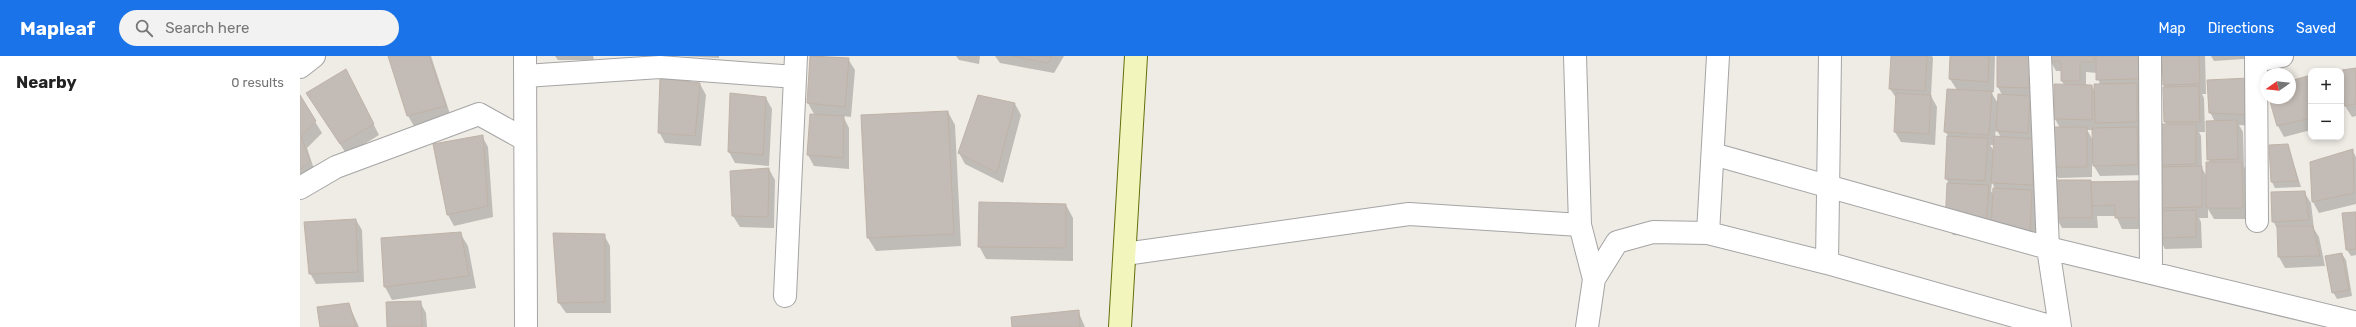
<!DOCTYPE html>
<html lang="en">
<head>
<meta charset="utf-8">
<style>
	body { margin:0; font-family:Rubik,sans-serif; background:#f2f2f2; color:#222 }
	.controls { position:absolute; right:12px; top:12px; display:grid; overflow:hidden; border-radius:8px; box-shadow:0 2px 6px #0003 }
	.controls button { width:36px; height:36px; display:grid; place-items:center; padding:0; border:0; border-bottom:1px solid #e0e0e0; background:#fff; color:#222; font:20px sans-serif }
	.compass { position:absolute; left:1960px; top:12px; width:36px; height:36px; border-radius:50%; background:#fff; box-shadow:0 2px 6px #0003; rotate:256deg }
	.list { margin:0; padding:0; list-style:none }
	h2 { display:flex; justify-content:space-between; align-items:center; height:52px; margin:0; padding:0 16px; font-size:17px }
	h2 small { font-size:13px; font-weight:400; color:#767676 }
	.icon { flex:none; width:22px; height:22px; fill:none; stroke:currentColor; stroke-width:2; stroke-linecap:round; stroke-linejoin:round }
	.map { position:relative; flex:none; width:2056px; height:271px; overflow:hidden }
	header { display:flex; align-items:center; gap:24px; box-sizing:border-box; height:56px; padding:0 20px; background:#1a73e8; color:#fff }
	header strong { font-size:19px }
	nav { display:flex; gap:22px; margin-inline-start:auto; font-size:14px }
	.search { width:280px; height:36px; background:#f2f2f2; display:flex; align-items:center; gap:10px; box-sizing:border-box; padding:0 14px; border-radius:22px; color:#767676; font-size:15px }
	main { display:flex }
	aside { flex:1; background:#fff }
	.map>svg:first-child { display:block }
	.shadow { fill:#0003; fill-rule:evenodd }
	.building { fill:#c3bbb5; stroke:#bfb3a8 }
	.lines { fill:none; stroke-linecap:round; stroke-linejoin:round }
	.street-casing { stroke:#a5a5a5; stroke-width:24 }
	.secondary-casing { stroke:#646f0b; stroke-width:24 }
	.street { stroke:#fff; stroke-width:22 }
	.secondary { stroke:#f2f6bc; stroke-width:22 }
</style>
</head>
<body>
<header>
<strong>Mapleaf</strong>
<div class="search"><svg class="icon" aria-label="search" viewBox="0 0 24 24"><circle cx="10" cy="10" r="6"/><path d="M15 15l6 6"/></svg>Search here</div>
<nav><a>Map</a><a>Directions</a><a>Saved</a></nav>
</header>
<main>
<aside>
<h2>Nearby<small>0 results</small></h2>
<ul class="list">
</ul>
</aside>
<div class="map">
<svg width="2056" height="271" viewBox="0 0 2056 271">
	<rect width="100%" height="100%" fill="#efebe5"/>
	<!-- shadow -->
	<path class="shadow" d="M 89,0 L 131,0 L 151,61 L 114,70 L 108,60 Z
		M 255,0 L 293,0 L 294,4 L 258,4 Z
		M 383,0 L 419,0 L 419,2 Z
		M 511,0 L 548,3 L 555,14 L 551,61 L 543,60 L 549,72 L 549,113 L 514,110 L 508,99 L 515,60 L 508,47 Z
		M 656,0 L 680,0 L 679,8 L 659,4 Z
		M 695,0 L 764,0 L 754,17 L 700,7 Z
		M 1592,0 L 1632,0 L 1633,2 L 1631,40 L 1637,51 L 1635,89 L 1601,86 L 1595,76 L 1597,43 L 1590,33 Z
		M 1651,0 L 1695,0 L 1694,36 L 1691,36 L 1699,49 L 1702,39 L 1698,31 L 1698,0 L 1736,0 L 1735,43 L 1731,42 L 1736,52 L 1739,140 L 1734,139 L 1738,146 L 1735,188 L 1692,181 L 1653,179 L 1646,168 L 1649,128 L 1646,122 L 1648,80 L 1645,75 L 1657,34 L 1650,23 ZM 1696,72 L 1701,82 L 1695,81 ZM 1690,89 L 1694,89 L 1694,95 ZM 1692,126 L 1695,133 L 1694,140 L 1691,135 Z
		M 1750,0 L 1844,0 L 1843,76 L 1839,76 L 1843,83 L 1844,119 L 1800,120 L 1792,107 L 1792,121 L 1758,122 L 1752,111 L 1760,72 L 1755,63 L 1764,29 L 1762,25 L 1762,15 L 1756,15 L 1750,4 ZM 1786,16 L 1797,17 L 1800,29 L 1796,37 L 1792,30 L 1786,30 ZM 1787,74 L 1793,74 L 1793,84 Z
		M 1863,0 L 1905,0 L 1906,38 L 1902,38 L 1904,42 L 1905,76 L 1899,76 L 1901,80 L 1902,112 L 1907,121 L 1915,66 L 1910,56 L 1948,23 L 1956,70 L 1939,69 L 1943,76 L 1944,110 L 1948,118 L 1949,163 L 1914,163 L 1908,153 L 1908,162 L 1899,162 L 1901,166 L 1902,192 L 1865,193 L 1859,182 L 1862,156 L 1860,152 L 1863,112 L 1861,108 L 1867,69 L 1865,66 Z
		M 1911,0 L 1958,0 L 1958,2 L 1914,5 Z
		M 2056,13 L 2056,60 L 2052,61 L 2045,50 L 2043,15 Z
		M 2011,20 L 2011,74 L 1984,81 L 1978,70 L 1970,42 L 1990,42 L 1990,26 Z
		M 52,26 L 79,79 L 47,99 L 14,48 Z
		M 400,28 L 406,39 L 401,90 L 365,87 L 359,76 Z
		M 678,40 L 715,48 L 721,59 L 703,127 L 665,108 L 659,97 Z
		M 0,41 L 22,77 L 7,92 L 15,116 L 0,130 Z
		M 466,42 L 472,53 L 469,110 L 435,107 L 429,96 Z
		M 648,56 L 655,69 L 661,190 L 576,195 L 568,182 Z
		M 182,80 L 188,91 L 193,161 L 154,170 L 148,159 Z
		M 1988,89 L 2001,131 L 1975,132 L 1972,126 Z
		M 2052,94 L 2056,101 L 2056,148 L 2019,157 L 2013,146 L 2011,107 Z
		M 469,113 L 475,124 L 474,172 L 440,171 L 433,160 Z
		M 1756,125 L 1839,126 L 1845,137 L 1845,173 L 1822,173 L 1816,160 L 1797,160 L 1798,172 L 1762,172 L 1756,161 Z
		M 2004,136 L 2011,147 L 2014,173 L 2019,181 L 2025,210 L 1985,212 L 1979,201 L 1978,174 L 1973,165 Z
		M 766,149 L 773,162 L 773,205 L 686,203 L 679,190 Z
		M 2056,157 L 2056,199 L 2051,200 L 2047,194 Z
		M 56,164 L 62,174 L 64,226 L 16,228 L 10,217 Z
		M 160,177 L 168,190 L 176,232 L 92,244 L 85,231 L 82,183 Z
		M 304,179 L 310,190 L 311,257 L 266,257 L 259,247 Z
		M 2042,198 L 2046,204 L 2052,240 L 2037,243 L 2033,236 Z
		M 120,246 L 126,257 L 127,271 L 88,271 Z
		M 49,249 L 59,271 L 21,271 Z
		M 778,255 L 785,271 L 713,271 Z"/>
	<!-- building -->
	<path class="building" d="M 88,0 L 129,0 L 146,50 L 107,60 Z
		M 510,0 L 549,2 L 545,51 L 507,47 Z
		M 711,0 L 752,0 L 748,7 Z
		M 1591,0 L 1627,0 L 1625,35 L 1589,33 Z
		M 1650,0 L 1689,0 L 1688,26 L 1649,23 Z
		M 1697,0 L 1730,0 L 1729,32 L 1697,31 Z
		M 1749,0 L 1794,0 L 1794,6 L 1780,6 L 1780,25 L 1761,25 L 1761,5 L 1749,5 Z
		M 1796,0 L 1838,0 L 1839,23 L 1796,24 Z
		M 1862,0 L 1899,0 L 1900,28 L 1863,29 Z
		M 2056,12 L 2056,48 L 2044,50 L 2042,14 Z
		M 46,13 L 74,68 L 40,88 L 6,37 Z
		M 2011,19 L 2011,62 L 1977,70 L 1969,42 L 1990,42 L 1990,25 Z
		M 360,22 L 400,27 L 395,80 L 358,77 Z
		M 1949,22 L 1950,59 L 1909,57 L 1907,24 Z
		M 1837,27 L 1837,66 L 1795,67 L 1794,28 Z
		M 1754,28 L 1792,29 L 1792,64 L 1754,63 Z
		M 1899,30 L 1900,66 L 1864,66 L 1863,31 Z
		M 1647,33 L 1692,35 L 1689,79 L 1644,76 Z
		M 430,37 L 466,41 L 463,99 L 428,96 Z
		M 1596,37 L 1631,39 L 1629,78 L 1594,76 Z
		M 1698,38 L 1730,40 L 1728,77 L 1696,75 Z
		M 0,39 L 16,65 L 1,80 L 10,105 L 0,114 Z
		M 678,39 L 715,47 L 697,117 L 658,97 Z
		M 648,55 L 654,178 L 567,182 L 561,59 Z
		M 510,58 L 544,60 L 543,102 L 507,99 Z
		M 1937,64 L 1938,103 L 1907,104 L 1906,65 Z
		M 1859,68 L 1896,68 L 1896,108 L 1860,109 Z
		M 1751,71 L 1787,71 L 1787,111 L 1751,111 Z
		M 1837,71 L 1838,109 L 1793,110 L 1792,72 Z
		M 183,79 L 188,150 L 147,159 L 133,88 Z
		M 1647,80 L 1688,82 L 1685,125 L 1645,123 Z
		M 1694,80 L 1733,83 L 1733,129 L 1691,127 Z
		M 1988,88 L 1998,125 L 1971,126 L 1969,89 Z
		M 2053,93 L 2054,137 L 2012,146 L 2010,106 Z
		M 1906,106 L 1942,106 L 1943,152 L 1906,152 Z
		M 1902,110 L 1902,151 L 1859,152 L 1858,111 Z
		M 469,112 L 468,161 L 432,160 L 430,115 Z
		M 1755,124 L 1791,124 L 1792,162 L 1755,162 Z
		M 1839,125 L 1840,162 L 1815,162 L 1815,149 L 1792,150 L 1791,126 Z
		M 1647,127 L 1689,129 L 1686,171 L 1645,168 Z
		M 1693,132 L 1732,134 L 1730,177 L 1691,175 Z
		M 2005,135 L 2009,164 L 1972,166 L 1971,136 Z
		M 679,146 L 766,148 L 766,192 L 678,191 Z
		M 1896,154 L 1896,181 L 1858,182 L 1857,155 Z
		M 2056,156 L 2056,193 L 2046,194 L 2042,157 Z
		M 56,163 L 58,216 L 9,218 L 4,166 Z
		M 1977,170 L 2013,170 L 2020,200 L 1978,201 Z
		M 161,176 L 169,220 L 84,231 L 81,182 Z
		M 253,177 L 305,178 L 305,246 L 258,247 Z
		M 2042,197 L 2049,234 L 2032,237 L 2025,200 Z
		M 121,245 L 122,271 L 87,271 L 86,246 Z
		M 49,247 L 56,271 L 20,271 L 17,251 Z
		M 779,254 L 780,271 L 712,271 L 711,261 Z"/>
	<g class="lines">
		<defs>
			<path id="street" d="M 225,0 L 226,271
				M 1275,0 L 1280,169 L 1294,223
				M 1740,0 L 1748,192 L 1760,271
				M 1850,0 L 1851,217
				M 1956,0 L 1957,165
				M 1956,5 L 1982,0
				M 0,11 L 14,0
				M 225,20 L 360,11 L 495,21
				M 1413,98 L 1748,192 L 2054,266 L 2055,271
				M 0,132 L 36,111 L 179,58 L 224,83
				M 1408,177 L 1418,0
				M 825,198 L 1109,158 L 1280,169
				M 1527,207 L 1530,0
				M 485,240 L 496,0
				M 1287,271 L 1294,223 L 1317,186 L 1353,176 L 1408,177 L 1527,207 L 1753,271"/>
			<path id="secondary" d="M 820,271 L 836,0"/>
		</defs>
		<!-- street casing -->
		<use href="#street" class="street-casing"/>
		<!-- secondary casing -->
		<use href="#secondary" class="secondary-casing"/>
		<!-- street -->
		<use href="#street" class="street"/>
		<!-- secondary -->
		<use href="#secondary" class="secondary"/>
	</g>
</svg>
<div class="controls">
<button>+</button>
<button>−</button>
</div>
<svg class="compass" viewBox="-18 -18 36 36"><path d="M0-13l5 13h-10z" fill="#e53935"/><path d="M0 13l5-13h-10z" fill="#767676"/></svg>
</div>
</main>
</body>
</html>
